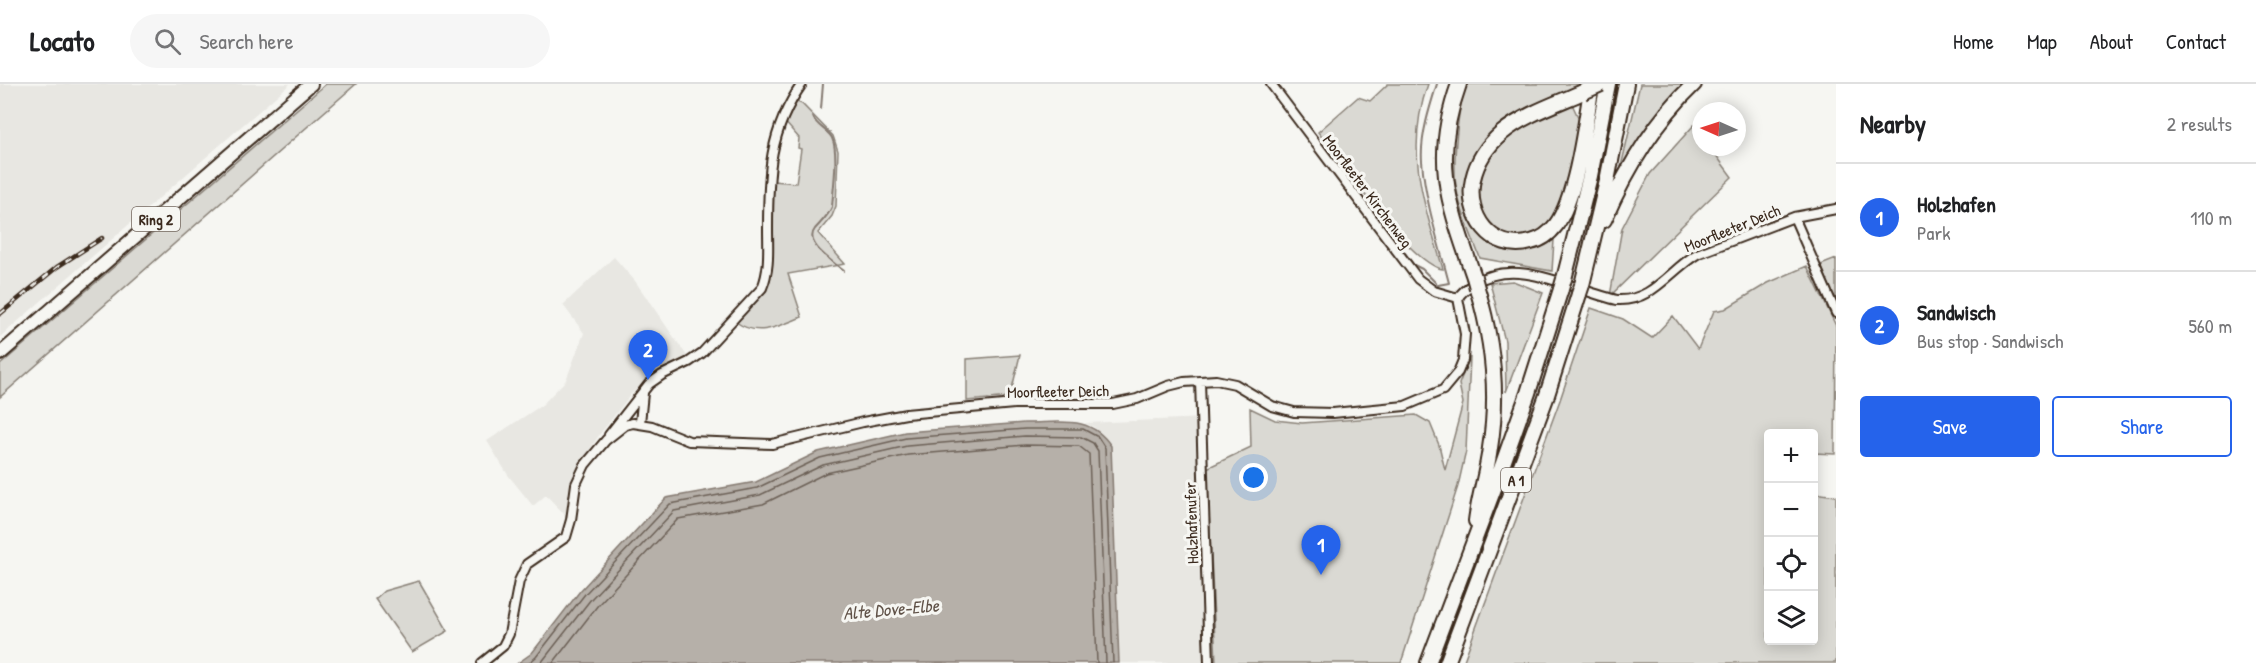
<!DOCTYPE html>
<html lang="en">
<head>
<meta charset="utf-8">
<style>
	body { margin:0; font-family:"Patrick Hand",sans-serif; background:#f6f6f6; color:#202124 }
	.controls { position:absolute; right:18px; bottom:18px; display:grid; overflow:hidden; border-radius:6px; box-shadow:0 3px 15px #0003 }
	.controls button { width:54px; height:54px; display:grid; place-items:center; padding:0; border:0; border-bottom:2px solid #e0e0e0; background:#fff; color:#202124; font:30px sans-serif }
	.compass { position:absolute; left:1692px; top:18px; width:54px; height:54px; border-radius:50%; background:#fff; box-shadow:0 3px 15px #0003; rotate:273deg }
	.you { position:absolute; left:1254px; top:394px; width:21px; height:21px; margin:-15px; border:4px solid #fff; border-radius:50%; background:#1a73e8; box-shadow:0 0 0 9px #1a73e833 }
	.badge { display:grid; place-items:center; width:39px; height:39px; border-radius:50%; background:#2563eb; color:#fff; font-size:20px; font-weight:700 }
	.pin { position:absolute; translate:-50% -50px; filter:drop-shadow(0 2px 3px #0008) }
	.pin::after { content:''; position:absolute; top:32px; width:21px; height:18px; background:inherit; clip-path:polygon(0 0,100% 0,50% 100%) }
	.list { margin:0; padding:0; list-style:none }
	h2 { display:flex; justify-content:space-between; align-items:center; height:78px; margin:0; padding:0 24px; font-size:26px }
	h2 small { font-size:20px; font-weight:400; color:#757577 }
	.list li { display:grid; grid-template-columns:39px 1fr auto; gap:18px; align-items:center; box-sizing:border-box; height:108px; padding:0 24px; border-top:2px solid #e0e0e0 }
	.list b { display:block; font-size:22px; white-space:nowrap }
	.list p { margin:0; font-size:20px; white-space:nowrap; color:#757577 }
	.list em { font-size:20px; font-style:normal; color:#757577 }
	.actions { display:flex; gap:12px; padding:18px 24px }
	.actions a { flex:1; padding:14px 0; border:2px solid #2563eb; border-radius:6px; text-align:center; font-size:21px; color:#2563eb }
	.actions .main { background:#2563eb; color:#fff }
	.icon { flex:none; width:33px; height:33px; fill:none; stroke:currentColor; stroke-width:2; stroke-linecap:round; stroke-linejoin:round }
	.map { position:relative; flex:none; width:1836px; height:579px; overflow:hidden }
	header { display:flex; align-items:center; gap:36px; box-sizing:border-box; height:84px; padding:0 30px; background:#fff; border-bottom:2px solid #e0e0e0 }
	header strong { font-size:28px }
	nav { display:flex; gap:33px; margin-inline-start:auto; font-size:21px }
	.search { width:420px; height:54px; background:#f6f6f6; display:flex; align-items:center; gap:15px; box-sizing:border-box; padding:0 21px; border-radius:33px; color:#757577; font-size:22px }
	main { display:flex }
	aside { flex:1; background:#fff }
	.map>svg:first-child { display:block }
	.built { fill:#e8e7e2 }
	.green { fill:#dad9d3; stroke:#8a8278; stroke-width:1.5 }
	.water { fill:#b6b0a9; stroke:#857a71; stroke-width:1.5 }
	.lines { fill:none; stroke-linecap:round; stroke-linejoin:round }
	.shore { stroke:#6c6056; stroke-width:1.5 }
	.stream { stroke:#857a71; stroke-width:2 }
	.minor-casing { stroke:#3b2a1e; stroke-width:12 }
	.primary-casing { stroke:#3b2a1e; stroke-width:16 }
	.motorway-casing { stroke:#3b2a1e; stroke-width:18 }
	.minor { stroke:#f6f6f2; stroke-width:8 }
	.primary { stroke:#f6f6f2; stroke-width:12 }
	.motorway { stroke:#f6f6f2; stroke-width:14 }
	.rail-casing { stroke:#3b2a1e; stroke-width:4.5 }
	.rail { stroke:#f6f6f2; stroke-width:2; stroke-dasharray:7; stroke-linecap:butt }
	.motorway-bridge-casing { stroke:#3b2a1e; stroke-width:18; stroke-linecap:butt }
	.motorway-bridge { stroke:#f6f6f2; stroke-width:14 }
	.labels { text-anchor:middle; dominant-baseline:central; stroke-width:6; stroke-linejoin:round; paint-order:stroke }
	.shield { fill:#f6f6f2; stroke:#73675e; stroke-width:1.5 }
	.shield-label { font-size:15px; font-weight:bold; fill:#3b2a1e }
	.street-label { font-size:16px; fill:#3b2a1e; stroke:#f6f6f2 }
	.water-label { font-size:18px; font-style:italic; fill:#605248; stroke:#f6f6f2 }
</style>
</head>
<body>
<header>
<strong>Locato</strong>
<div class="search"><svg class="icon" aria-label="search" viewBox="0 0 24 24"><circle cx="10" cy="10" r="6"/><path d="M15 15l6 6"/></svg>Search here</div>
<nav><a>Home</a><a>Map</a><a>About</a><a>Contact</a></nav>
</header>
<main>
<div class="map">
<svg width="1836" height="579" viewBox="0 0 1836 579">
	<rect width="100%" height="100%" fill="#f6f6f2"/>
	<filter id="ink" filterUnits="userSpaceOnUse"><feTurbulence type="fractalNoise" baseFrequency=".0167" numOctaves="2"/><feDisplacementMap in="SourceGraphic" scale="12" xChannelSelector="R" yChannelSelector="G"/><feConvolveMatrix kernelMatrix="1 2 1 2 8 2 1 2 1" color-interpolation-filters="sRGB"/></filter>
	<g filter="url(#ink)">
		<!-- built -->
		<path class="built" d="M 0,0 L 290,0 L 0,253 Z
			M 614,173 L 635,197 L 687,272 L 653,291 L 632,309 L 600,350 L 576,386 L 572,401 L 568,434 L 546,411 L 533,422 L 508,391 L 487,357 L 542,321 L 566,296 L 584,249 L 563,221 Z
			M 1205,334 L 1216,579 L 1119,579 L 1111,362 L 1094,343 L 1085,339 Z"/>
		<!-- green -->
		<path class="green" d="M 326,0 L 356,0 L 0,313 L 0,281 Z
			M 1388,0 L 1428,0 C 1404,66 1424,120 1443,185 C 1412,182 1339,76 1318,48 L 1358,13 L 1370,17 Z
			M 1468,0 L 1580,0 L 1572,7 L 1522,26 L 1496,47 L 1467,124 C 1479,152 1494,173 1527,167 C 1536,165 1546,159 1554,156 L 1552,187 L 1480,174 C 1472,152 1461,129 1457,107 C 1452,86 1457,17 1468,0 Z
			M 1640,0 L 1685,0 L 1662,24 L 1625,84 L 1620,87 Z
			M 797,18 L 802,20 L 833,52 L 838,67 L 836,122 L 832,132 L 818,149 L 845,180 L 788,190 L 802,233 C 779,242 758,254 736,238 L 759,213 L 770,196 L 773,97 L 796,99 L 801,65 L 798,64 L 799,54 L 784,37 L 793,20 Z
			M 1572,20 L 1578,33 L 1582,35 C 1576,64 1571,107 1556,132 C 1553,137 1547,141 1542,145 C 1530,155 1521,157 1505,153 C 1463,140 1475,83 1499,58 C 1517,40 1549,30 1572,20 Z
			M 1694,41 L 1701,51 L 1701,63 L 1710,63 L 1732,93 L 1610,212 L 1622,144 L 1650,90 Z
			M 1836,175 L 1836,218 L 1821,181 Z
			M 1807,182 L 1836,242 L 1835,370 L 1814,369 L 1814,350 L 1768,350 L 1768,556 L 1814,556 L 1814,409 L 1836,412 L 1836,579 L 1463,579 L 1560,316 L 1591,224 L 1623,235 L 1652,254 L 1673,232 L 1698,265 L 1714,227 L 1725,225 L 1768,199 Z
			M 1513,197 L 1543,209 L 1506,308 L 1505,257 L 1490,199 Z
			M 1020,271 L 1010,313 L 967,317 L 967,275 Z
			M 1470,273 L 1466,367 L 1458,402 L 1401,579 L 1216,579 L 1207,384 L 1251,363 L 1250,324 L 1275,336 L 1302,339 L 1416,331 L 1430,339 L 1439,361 L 1445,386 L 1463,319 L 1459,300 Z
			M 419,497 L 448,547 L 412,568 L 375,515 L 384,507 Z"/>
		<!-- water -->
		<path class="water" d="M 1024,339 C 1060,339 1090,330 1111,362 L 1119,579 L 518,579 L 532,569 L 580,507 L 666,414 L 756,398 L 818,368 L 905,348 Z"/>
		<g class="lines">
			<!-- shore -->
			<path class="shore" d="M 529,579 L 536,573 L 585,510 L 670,420 L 757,404 L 820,374 L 906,354 L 1025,345 L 1083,345 L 1098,353 L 1105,364 L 1113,579
				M 541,579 L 591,515 L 674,427 L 760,411 L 823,381 L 907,362 L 1025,352 L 1081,353 L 1093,359 L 1098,367 L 1106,579
				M 553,579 L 598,521 L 678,435 L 763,420 L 826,389 L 908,371 L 1025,361 L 1079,362 L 1089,370 L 1097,579"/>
			<!-- stream -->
			<path class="stream" d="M 821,25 L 823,0
				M 813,33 C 816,42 828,46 832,54 C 839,69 833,106 832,123 C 828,132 822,137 815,145 C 803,160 834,178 844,187
				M 1396,157 L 1414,181 L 1422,185 L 1438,201 L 1449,199 C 1439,160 1425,117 1422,77 C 1420,53 1430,22 1437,0"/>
			<defs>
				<path id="minor" d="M 1271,0 L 1418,195 L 1434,207 L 1458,214
					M 1794,133 L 1836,229
					M 1200,297 L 1209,579
					M 640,339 L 643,309
					M 609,351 L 649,300 L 662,291 L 689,278 L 702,269 L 762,204 C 770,185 768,165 768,145 C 768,89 769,47 802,0
					M 482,579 L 503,562 L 509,550 L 519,497 L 527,480 L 566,453 L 571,436 L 576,400 L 585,381 L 606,356 L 625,341 L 633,339 L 652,342 L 689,357 L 772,360 L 863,338 L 906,330 L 1014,320 L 1113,320 L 1137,315 L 1168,302 L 1184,298 L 1216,296 L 1235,300 L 1272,322 L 1294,328 L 1333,329 L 1405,322 L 1443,306 L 1458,288 L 1463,276 L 1465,250 L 1458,214 C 1462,207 1468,203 1475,199 C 1517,172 1573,206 1617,216 C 1652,218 1669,187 1697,170 L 1794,133 L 1836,125"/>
				<path id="primary" d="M 0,270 L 311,0"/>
				<path id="motorway" d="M 1459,0 C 1431,77 1449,120 1474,193
					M 1583,8 C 1556,20 1525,30 1502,49 C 1488,61 1477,77 1473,95 C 1465,130 1491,169 1531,158 C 1541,156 1550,149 1556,141 C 1577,112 1586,36 1592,0
					M 1604,136 C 1625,88 1655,37 1694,0
					M 1564,195 L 1590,92 L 1608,0
					M 1582,201 L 1607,97 L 1626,0
					M 1476,437 C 1479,412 1487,389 1490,364 C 1499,309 1493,257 1477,204
					M 1428,579 L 1496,399 L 1528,309 L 1561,205
					M 1447,579 L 1546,314 L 1579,210"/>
			</defs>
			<!-- minor casing -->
			<use href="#minor" class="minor-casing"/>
			<!-- primary casing -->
			<use href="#primary" class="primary-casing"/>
			<!-- motorway casing -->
			<use href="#motorway" class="motorway-casing"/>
			<!-- minor -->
			<use href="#minor" class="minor"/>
			<!-- primary -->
			<use href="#primary" class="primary"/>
			<!-- motorway -->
			<use href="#motorway" class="motorway"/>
			<defs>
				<path id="rail" d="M 0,230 L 57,183 L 102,154"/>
			</defs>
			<!-- rail casing -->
			<use href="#rail" class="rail-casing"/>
			<!-- rail -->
			<use href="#rail" class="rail"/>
			<defs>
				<path id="motorway-bridge" d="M 1583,8 L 1601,0
					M 1474,193 L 1477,204
					M 1561,205 L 1564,195
					M 1579,210 L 1582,201"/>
			</defs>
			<!-- motorway-bridge casing -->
			<use href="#motorway-bridge" class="motorway-bridge-casing"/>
			<!-- motorway-bridge -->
			<use href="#motorway-bridge" class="motorway-bridge"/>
		</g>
	</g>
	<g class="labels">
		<!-- shield labels -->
		<g class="shield">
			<rect x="132" y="123" width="48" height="24" rx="4.5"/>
			<rect x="1501" y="384" width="30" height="24" rx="4.5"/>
		</g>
		<g class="shield-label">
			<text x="156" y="135">Ring 2</text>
			<text x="1516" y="396">A 1</text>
		</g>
		<!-- street labels -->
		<g class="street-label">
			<text transform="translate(1368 107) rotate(53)">Moorfleeter Kirchenweg</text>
			<text transform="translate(1732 144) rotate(-22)">Moorfleeter Deich</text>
			<text transform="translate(1058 307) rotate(-1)">Moorfleeter Deich</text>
			<text transform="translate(1191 439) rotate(-92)">Holzhafenufer</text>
		</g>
		<!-- water labels -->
		<g class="water-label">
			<text transform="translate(891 525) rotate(-5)">Alte Dove-Elbe</text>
		</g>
	</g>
</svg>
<div class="controls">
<button>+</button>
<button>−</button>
<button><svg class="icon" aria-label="locate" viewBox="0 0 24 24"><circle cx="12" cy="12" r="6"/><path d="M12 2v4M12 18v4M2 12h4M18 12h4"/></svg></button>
<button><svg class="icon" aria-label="layers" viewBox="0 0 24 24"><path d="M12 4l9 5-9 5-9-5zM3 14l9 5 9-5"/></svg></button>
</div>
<svg class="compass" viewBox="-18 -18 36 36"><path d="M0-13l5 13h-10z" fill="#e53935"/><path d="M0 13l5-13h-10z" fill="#757577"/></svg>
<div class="you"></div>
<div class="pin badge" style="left:1321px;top:491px">1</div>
<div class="pin badge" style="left:648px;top:296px">2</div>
</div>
<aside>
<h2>Nearby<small>2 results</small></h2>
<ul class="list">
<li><span class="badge">1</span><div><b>Holzhafen</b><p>Park</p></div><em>110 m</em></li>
<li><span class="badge">2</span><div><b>Sandwisch</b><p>Bus stop · Sandwisch</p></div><em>560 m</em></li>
</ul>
<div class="actions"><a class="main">Save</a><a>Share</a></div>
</aside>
</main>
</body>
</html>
